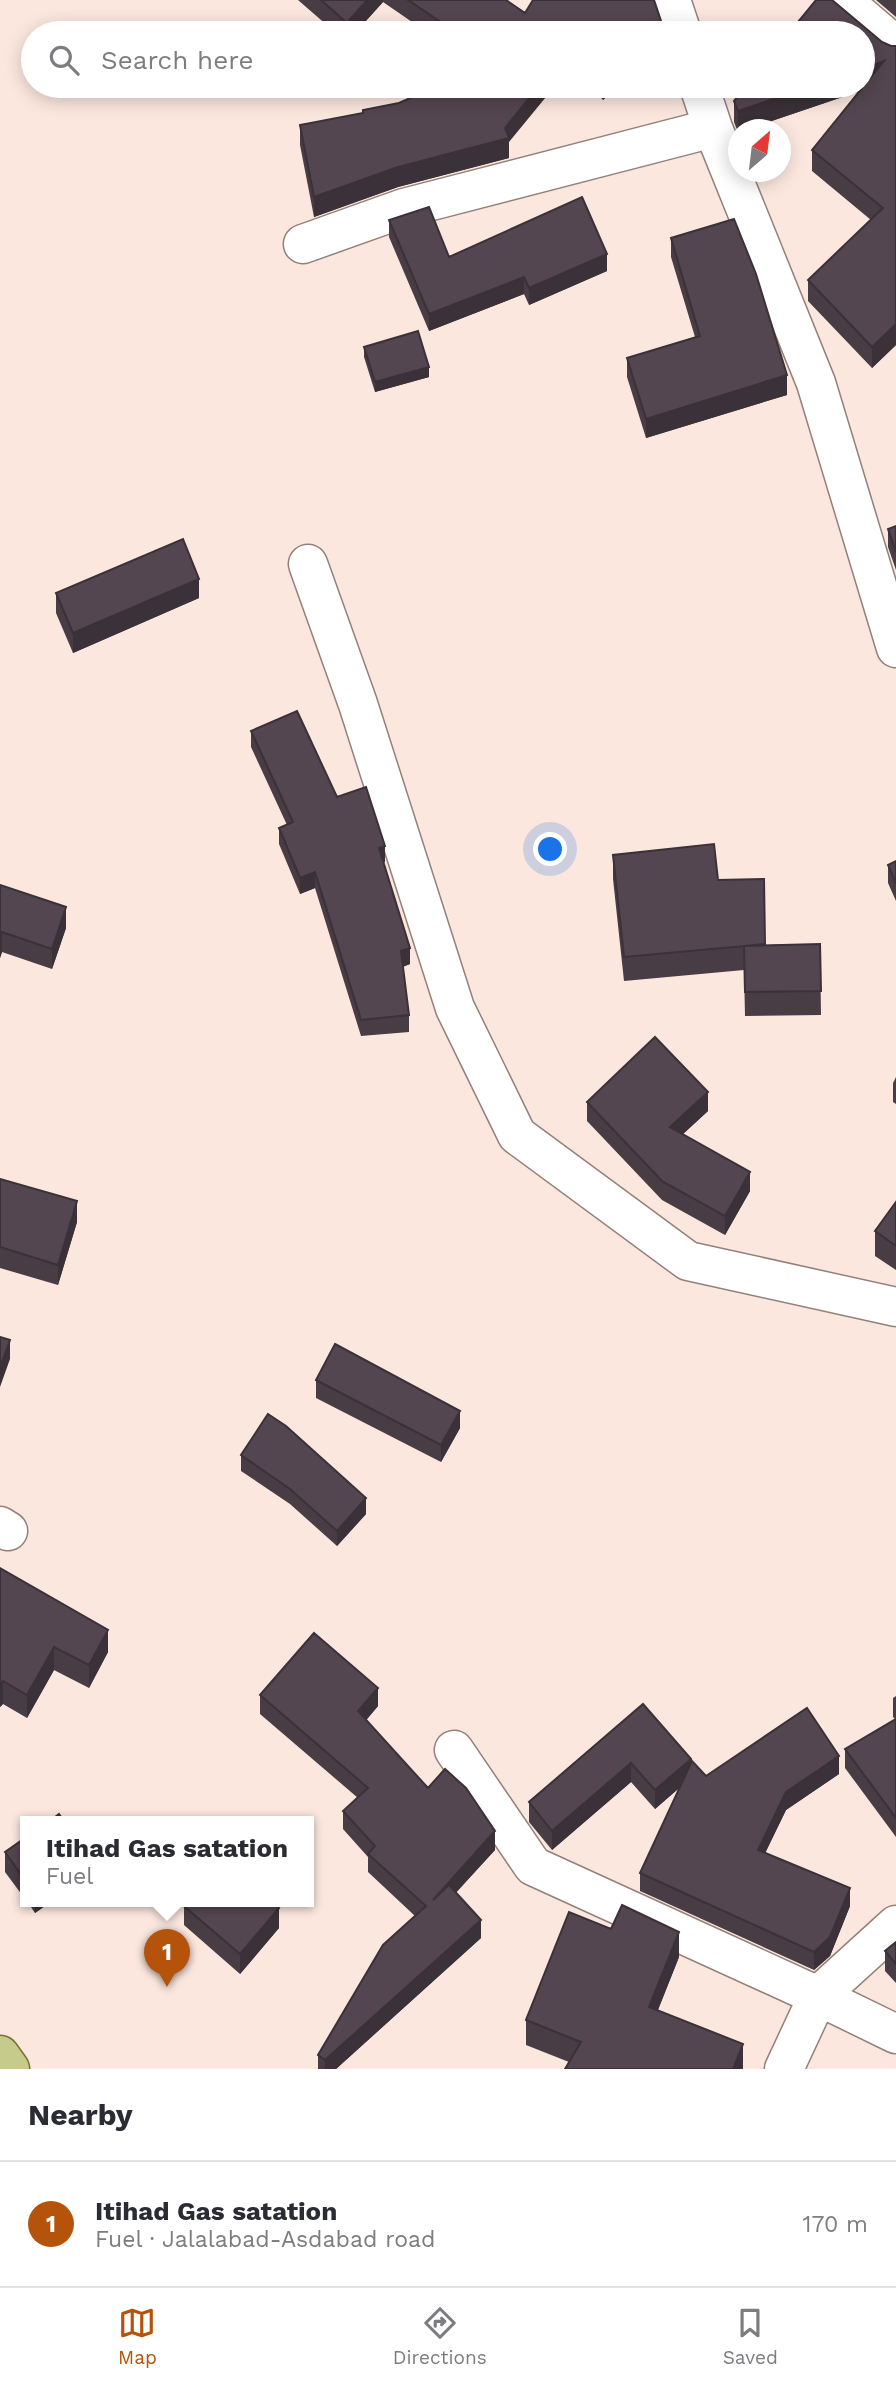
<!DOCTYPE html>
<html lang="en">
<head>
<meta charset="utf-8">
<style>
	body { margin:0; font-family:"Work Sans",sans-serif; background:#f7f7f7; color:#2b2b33 }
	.compass { position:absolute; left:728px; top:119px; width:63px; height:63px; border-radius:50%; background:#fff; box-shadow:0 4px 18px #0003; rotate:28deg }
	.you { position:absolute; left:551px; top:850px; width:24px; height:24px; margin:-18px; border:5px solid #fff; border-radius:50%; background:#1a73e8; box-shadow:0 0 0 10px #1a73e833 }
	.badge { display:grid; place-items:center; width:46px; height:46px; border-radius:50%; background:#b45309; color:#fff; font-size:23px; font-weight:700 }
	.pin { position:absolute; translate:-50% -58px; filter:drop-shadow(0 2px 4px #0008) }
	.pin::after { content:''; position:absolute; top:37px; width:24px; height:21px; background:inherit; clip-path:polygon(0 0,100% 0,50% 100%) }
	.popup { position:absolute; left:20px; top:1816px; width:294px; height:91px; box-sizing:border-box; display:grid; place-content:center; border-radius:0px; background:#fff; filter:drop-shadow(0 2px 5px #0005); font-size:23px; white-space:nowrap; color:#7c7c81 }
	.popup b { font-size:26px; color:#2b2b33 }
	.popup::after { content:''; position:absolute; left:50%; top:100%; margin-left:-14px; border:14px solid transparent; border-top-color:#fff }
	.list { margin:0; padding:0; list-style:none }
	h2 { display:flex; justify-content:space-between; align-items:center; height:91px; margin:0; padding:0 28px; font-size:30px }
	h2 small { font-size:23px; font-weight:400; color:#7c7c81 }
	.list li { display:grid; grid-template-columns:46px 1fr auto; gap:21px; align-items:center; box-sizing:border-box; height:126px; padding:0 28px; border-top:2px solid #e1e1e2 }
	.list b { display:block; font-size:26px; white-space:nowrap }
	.list p { margin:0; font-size:23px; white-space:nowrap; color:#7c7c81 }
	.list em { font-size:23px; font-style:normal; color:#7c7c81 }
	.icon { flex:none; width:38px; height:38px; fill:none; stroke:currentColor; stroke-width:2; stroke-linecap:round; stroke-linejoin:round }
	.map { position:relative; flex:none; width:896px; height:2069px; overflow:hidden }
	.search { position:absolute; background:#fff; box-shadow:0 4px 18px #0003; left:21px; right:21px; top:21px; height:77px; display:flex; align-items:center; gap:18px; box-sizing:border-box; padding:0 24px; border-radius:38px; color:#7c7c81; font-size:26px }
	.sheet { height:217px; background:#fff }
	nav { display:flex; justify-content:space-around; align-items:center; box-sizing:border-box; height:98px; border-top:2px solid #e1e1e2; background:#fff; font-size:19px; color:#7c7c81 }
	nav a { display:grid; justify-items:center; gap:4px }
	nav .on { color:#b45309 }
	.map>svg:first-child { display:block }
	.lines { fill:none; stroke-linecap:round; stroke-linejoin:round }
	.street-casing { stroke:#938179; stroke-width:41 }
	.primary-casing { stroke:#71752f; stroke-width:41 }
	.street { stroke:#fff; stroke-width:38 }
	.primary { stroke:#c6cb8c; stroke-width:38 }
	.wall { fill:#483c45 }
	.shaded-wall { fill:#3b3138 }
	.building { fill:#544650; stroke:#3b3138; stroke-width:2 }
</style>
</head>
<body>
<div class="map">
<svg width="896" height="2069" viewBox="0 0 896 2069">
	<rect width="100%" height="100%" fill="#fbe7de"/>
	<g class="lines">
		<defs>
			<path id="street" d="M 671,0 L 682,33
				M 842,0 L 896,46
				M 699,86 L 713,128 L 816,383 L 896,648
				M 303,244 L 404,208 L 713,128
				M 308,564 L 358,704 L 455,1008 L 517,1135 L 688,1261 L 896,1307
				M 0,1526 L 8,1531
				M 454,1750 L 533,1866 L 818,1996 L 896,1925
				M 784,2069 L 818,1996 L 896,2034"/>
			<path id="primary" d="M 0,2055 L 10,2069"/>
		</defs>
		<!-- street casing -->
		<use href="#street" class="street-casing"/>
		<!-- primary casing -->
		<use href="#primary" class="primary-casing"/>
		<!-- street -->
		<use href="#street" class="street"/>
		<!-- primary -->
		<use href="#primary" class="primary"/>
	</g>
	<!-- wall -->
	<path class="wall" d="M 298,0 L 506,0 L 525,13 L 662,33 L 428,33 L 383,2 L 355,33 L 336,33 Z
		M 876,0 L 896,0 L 896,17 Z
		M 882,42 L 891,46 L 896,46 L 896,345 L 872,368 L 808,301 L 808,280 L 871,220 L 812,171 L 812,150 L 860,91 L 745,130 L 738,130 L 738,132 L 734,122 L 734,101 Z
		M 590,86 L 617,86 L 603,100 Z
		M 399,103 L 509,142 L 509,158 L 398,187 L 314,217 L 300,145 L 300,125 L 363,113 L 363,110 Z
		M 389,220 L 449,257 L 607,271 L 529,305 L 524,294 L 429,331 L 389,237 Z
		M 671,238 L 787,395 L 646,438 L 627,377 L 627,358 L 695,337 L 671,257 Z
		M 364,347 L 429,377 L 375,392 L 364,357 Z
		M 896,526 L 896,570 L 888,547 L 888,529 Z
		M 56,593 L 199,598 L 73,653 L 56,613 Z
		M 251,731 L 337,797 L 385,862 L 384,862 L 410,964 L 403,967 L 409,1015 L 409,1032 L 361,1036 L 315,888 L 300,894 L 279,844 L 279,828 L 287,825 L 251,747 Z
		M 613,855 L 718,880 L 764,879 L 765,945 L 820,944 L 821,1015 L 745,1016 L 744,970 L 624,981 L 613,879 Z
		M 896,861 L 896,901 L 888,883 L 888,865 Z
		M 0,885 L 66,928 L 52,969 L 2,952 L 0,958 Z
		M 896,1077 L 896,1104 L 893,1102 L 893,1083 Z
		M 587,1102 L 708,1111 L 683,1134 L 750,1191 L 725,1235 L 662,1200 L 587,1121 Z
		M 0,1179 L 77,1222 L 58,1285 L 0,1268 Z
		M 896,1202 L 896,1270 L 875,1256 L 875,1231 Z
		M 316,1380 L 460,1428 L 441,1462 L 316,1398 Z
		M 241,1455 L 366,1514 L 337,1546 L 290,1504 L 241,1471 Z
		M 0,1568 L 108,1652 L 89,1688 L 54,1670 L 27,1718 L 3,1704 L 0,1707 Z
		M 260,1695 L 378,1706 L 366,1720 L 428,1788 L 495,1850 L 456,1892 L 481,1938 L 336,2069 L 318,2069 L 318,2055 L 415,1916 L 368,1872 L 368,1857 L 343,1829 L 343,1811 L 358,1798 L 260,1714 Z
		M 896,1696 L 896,1837 L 845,1768 L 845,1749 L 895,1719 L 893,1717 L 893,1698 Z
		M 643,1704 L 691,1763 L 706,1776 L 839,1774 L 786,1810 L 765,1853 L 850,1906 L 830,1956 L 814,1970 L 640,1891 L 640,1873 L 680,1787 L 655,1809 L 631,1782 L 552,1850 L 529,1822 L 529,1802 Z
		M 25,1838 L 25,1899 L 5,1872 L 5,1852 Z
		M 27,1901 L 52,1901 L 35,1913 Z
		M 184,1906 L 279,1928 L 240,1974 L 184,1925 Z
		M 896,1942 L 896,1983 L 885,1971 L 885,1951 Z
		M 679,1957 L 658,2010 L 743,2044 L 743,2069 L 565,2069 L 569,2062 L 526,2045 L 526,2020 Z"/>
	<!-- shaded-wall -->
	<path class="shaded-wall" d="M 367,0 L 383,0 L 383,2 L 355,33 L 347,33 L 347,23 Z
		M 662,24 L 662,33 L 652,33 Z
		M 884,61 L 884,83 L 745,130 L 738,130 L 738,132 L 738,111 L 812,86 L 863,86 L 863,69 Z
		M 539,86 L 555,86 L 509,142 L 509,158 L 398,187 L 314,217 L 314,197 L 505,128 Z
		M 603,86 L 617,86 L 603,100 Z
		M 607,254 L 607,271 L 529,305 L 529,288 Z
		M 524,277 L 524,294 L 429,331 L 429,314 Z
		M 896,324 L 896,345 L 872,368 L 872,347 Z
		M 429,367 L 429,377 L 375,392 L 375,382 Z
		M 787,375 L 787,395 L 646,438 L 646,419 Z
		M 199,579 L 199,598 L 73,653 L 73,633 Z
		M 385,846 L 385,862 L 379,864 L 379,848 Z
		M 315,872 L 315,888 L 300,894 L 300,878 Z
		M 66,907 L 66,928 L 52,969 L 52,949 Z
		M 2,932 L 2,952 L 0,958 L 0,937 Z
		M 410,948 L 410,964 L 401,967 L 401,951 Z
		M 708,1092 L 708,1111 L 670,1146 L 670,1127 Z
		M 750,1172 L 750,1191 L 725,1235 L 725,1216 Z
		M 77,1201 L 77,1222 L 58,1285 L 58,1265 Z
		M 10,1340 L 10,1359 L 0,1387 L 0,1368 Z
		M 460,1411 L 460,1428 L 441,1462 L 441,1445 Z
		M 366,1498 L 366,1514 L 337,1546 L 337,1531 Z
		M 108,1630 L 108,1652 L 89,1688 L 89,1665 Z
		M 54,1647 L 54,1670 L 27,1718 L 27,1695 Z
		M 3,1681 L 3,1704 L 0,1707 L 0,1685 Z
		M 378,1688 L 378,1706 L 358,1730 L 358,1711 Z
		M 839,1756 L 839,1774 L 786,1810 L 758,1868 L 758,1850 L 786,1792 Z
		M 691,1759 L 691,1778 L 655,1809 L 655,1790 Z
		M 631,1763 L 631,1782 L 552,1850 L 552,1831 Z
		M 495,1831 L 495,1850 L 433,1918 L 433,1900 Z
		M 850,1888 L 850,1906 L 830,1956 L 814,1970 L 814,1952 Z
		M 35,1901 L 52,1901 L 35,1913 Z
		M 279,1908 L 279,1928 L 240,1974 L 240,1954 Z
		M 481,1920 L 481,1938 L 336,2069 L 325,2069 L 325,2060 Z
		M 679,1932 L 679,1957 L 649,2032 L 649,2007 Z
		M 743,2044 L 743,2069 L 733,2069 Z"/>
	<!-- building -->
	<path class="building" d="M 321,0 L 367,0 L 347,23 Z
		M 408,0 L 506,0 L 525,13 L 533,0 L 654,0 L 662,24 L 652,33 L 457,33 Z
		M 816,0 L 832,0 L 882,42 L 891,46 L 896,46 L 896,324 L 872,347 L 808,280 L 883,208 L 812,150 L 884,61 L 863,69 L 863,33 L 789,33 Z
		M 438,86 L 539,86 L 505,128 L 509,138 L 398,167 L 314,197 L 300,125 L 363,113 L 363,110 L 399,103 Z
		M 747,86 L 812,86 L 738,111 L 734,101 Z
		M 582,197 L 607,254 L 529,288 L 524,277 L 429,314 L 389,220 L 429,207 L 449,257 Z
		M 734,219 L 756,274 L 787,375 L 646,419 L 627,358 L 700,336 L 671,238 Z
		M 418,331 L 429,367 L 375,382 L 364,347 Z
		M 896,526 L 896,552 L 888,529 Z
		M 183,539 L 199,579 L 73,633 L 56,593 Z
		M 297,711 L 337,797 L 366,787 L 385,846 L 379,848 L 410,948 L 401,951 L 409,1015 L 361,1020 L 315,872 L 300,878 L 279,828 L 293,822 L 251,731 Z
		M 714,844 L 718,880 L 764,879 L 765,944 L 744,946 L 820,944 L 821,991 L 745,992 L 744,946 L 624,957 L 613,855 Z
		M 896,861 L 896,883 L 888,865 Z
		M 0,885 L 66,907 L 52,949 L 2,932 L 0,937 Z
		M 655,1037 L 708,1092 L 670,1127 L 750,1172 L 725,1216 L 662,1181 L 587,1102 Z
		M 0,1179 L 77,1201 L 58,1265 L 0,1247 Z
		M 896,1202 L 896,1246 L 875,1231 Z
		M 0,1337 L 10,1340 L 0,1368 Z
		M 335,1344 L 460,1411 L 441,1445 L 316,1380 Z
		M 268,1414 L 286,1426 L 366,1498 L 337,1531 L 290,1489 L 241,1455 Z
		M 0,1568 L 108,1630 L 89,1665 L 54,1647 L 27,1695 L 3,1681 L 0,1685 Z
		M 314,1633 L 378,1688 L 358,1711 L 428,1788 L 445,1769 L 466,1788 L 495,1831 L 433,1900 L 449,1885 L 481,1920 L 325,2060 L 318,2055 L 383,1945 L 426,1906 L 368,1854 L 375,1846 L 343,1811 L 368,1788 L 260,1695 Z
		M 643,1704 L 691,1759 L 655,1790 L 631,1763 L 552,1831 L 529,1802 Z
		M 807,1708 L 839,1756 L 786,1792 L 758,1850 L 850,1888 L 830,1937 L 814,1952 L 640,1873 L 692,1761 L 706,1776 Z
		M 896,1719 L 896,1818 L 845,1749 Z
		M 59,1814 L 64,1821 L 50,1821 Z
		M 25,1838 L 25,1880 L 5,1852 Z
		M 188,1901 L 271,1901 L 279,1908 L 240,1954 L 184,1906 Z
		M 622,1905 L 679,1932 L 649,2007 L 743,2044 L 733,2069 L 565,2069 L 581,2042 L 526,2020 L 569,1912 L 611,1929 Z
		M 896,1942 L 896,1964 L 885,1951 Z"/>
</svg>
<svg class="compass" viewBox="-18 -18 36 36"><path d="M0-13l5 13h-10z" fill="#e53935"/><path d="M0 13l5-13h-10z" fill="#7c7c81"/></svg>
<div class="you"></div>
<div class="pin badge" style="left:167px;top:1987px">1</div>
<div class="popup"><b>Itihad Gas satation</b>Fuel</div>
<div class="search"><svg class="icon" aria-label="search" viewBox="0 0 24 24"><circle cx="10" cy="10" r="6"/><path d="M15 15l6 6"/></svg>Search here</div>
</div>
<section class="sheet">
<h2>Nearby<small></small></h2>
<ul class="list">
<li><span class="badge">1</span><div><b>Itihad Gas satation</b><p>Fuel · Jalalabad-Asdabad road</p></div><em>170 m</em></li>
</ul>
</section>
<nav>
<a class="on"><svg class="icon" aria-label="map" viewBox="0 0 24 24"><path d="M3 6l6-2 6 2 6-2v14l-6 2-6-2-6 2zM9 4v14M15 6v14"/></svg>Map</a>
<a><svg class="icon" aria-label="directions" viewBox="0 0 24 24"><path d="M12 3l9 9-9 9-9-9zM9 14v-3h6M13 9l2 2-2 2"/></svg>Directions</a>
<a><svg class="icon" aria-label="saved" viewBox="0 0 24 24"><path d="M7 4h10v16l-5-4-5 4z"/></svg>Saved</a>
</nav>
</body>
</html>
